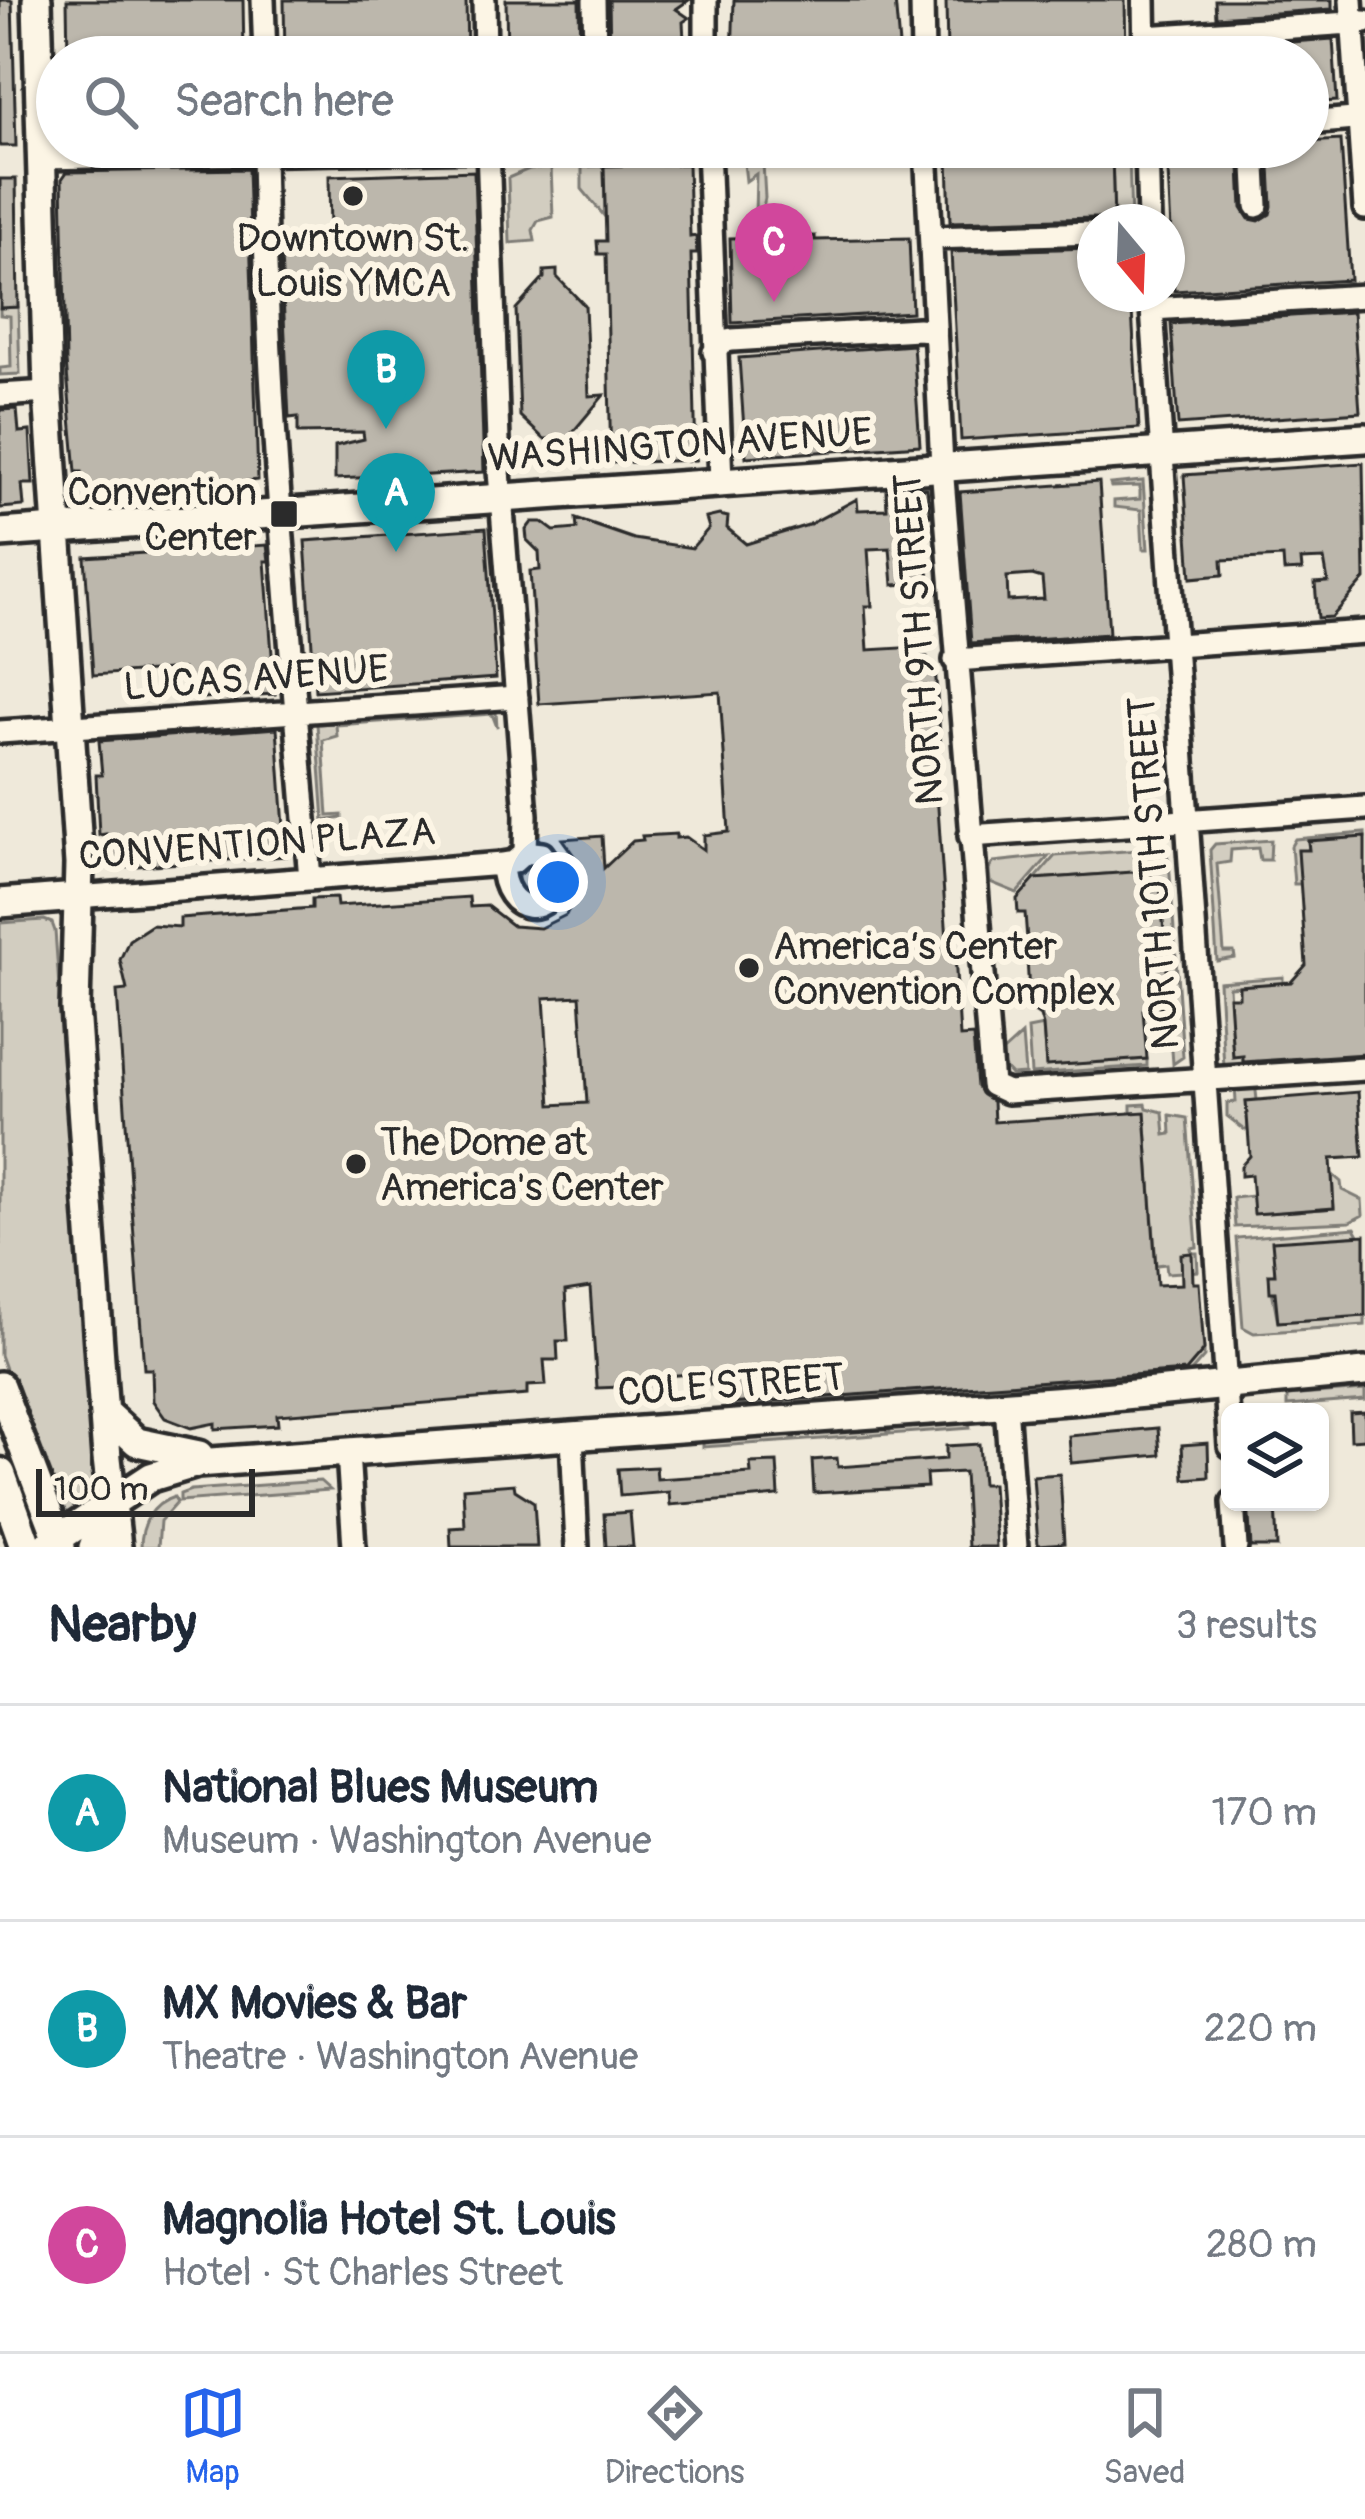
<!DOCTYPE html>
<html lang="en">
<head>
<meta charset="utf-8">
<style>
	body { margin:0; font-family:Pangolin,sans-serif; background:#f2f2f3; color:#1f2937 }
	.controls { position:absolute; right:36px; bottom:36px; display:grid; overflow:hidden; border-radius:18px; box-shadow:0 3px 9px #0004 }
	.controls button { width:108px; height:108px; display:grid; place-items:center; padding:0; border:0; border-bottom:3px solid #e0e1e3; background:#fff; color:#1f2937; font:60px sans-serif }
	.compass { position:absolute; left:1077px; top:204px; width:108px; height:108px; border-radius:50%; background:#fff; box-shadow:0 3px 9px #0004; rotate:161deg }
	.scale { position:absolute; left:36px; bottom:30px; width:219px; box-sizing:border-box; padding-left:12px; border:6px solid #2b2b2b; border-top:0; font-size:33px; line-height:42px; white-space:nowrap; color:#2b2b2b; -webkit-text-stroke:9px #fcf5e5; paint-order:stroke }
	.you { position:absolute; left:558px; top:882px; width:42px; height:42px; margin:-30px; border:9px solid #fff; border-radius:50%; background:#1a73e8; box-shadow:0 0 0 18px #1a73e833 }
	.badge { display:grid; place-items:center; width:78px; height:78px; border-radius:50%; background:#2563eb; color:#fff; font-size:39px; font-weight:700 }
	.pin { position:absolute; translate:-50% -99px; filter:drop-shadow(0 3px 6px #0008) }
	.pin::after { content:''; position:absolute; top:63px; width:42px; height:36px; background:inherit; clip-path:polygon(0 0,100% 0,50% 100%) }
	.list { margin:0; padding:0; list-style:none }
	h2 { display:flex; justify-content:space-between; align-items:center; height:156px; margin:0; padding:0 48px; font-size:51px }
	h2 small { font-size:39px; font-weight:400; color:#747a83 }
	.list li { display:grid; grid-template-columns:78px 1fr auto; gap:36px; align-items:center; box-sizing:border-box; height:216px; padding:0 48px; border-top:3px solid #e0e1e3 }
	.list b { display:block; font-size:45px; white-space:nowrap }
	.list p { margin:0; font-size:39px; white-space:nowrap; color:#747a83 }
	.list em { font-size:39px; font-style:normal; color:#747a83 }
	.icon { flex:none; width:66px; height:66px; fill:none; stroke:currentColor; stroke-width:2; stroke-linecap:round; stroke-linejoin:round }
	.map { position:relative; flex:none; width:1365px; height:1547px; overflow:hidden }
	.search { position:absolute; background:#fff; box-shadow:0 3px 9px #0004; left:36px; right:36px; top:36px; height:132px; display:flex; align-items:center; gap:30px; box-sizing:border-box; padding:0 42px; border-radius:66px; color:#747a83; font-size:45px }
	.sheet { height:804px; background:#fff }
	nav { display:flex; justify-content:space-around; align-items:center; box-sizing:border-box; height:168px; border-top:3px solid #e0e1e3; background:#fff; font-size:33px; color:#747a83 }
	nav a { display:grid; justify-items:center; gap:6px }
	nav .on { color:#2563eb }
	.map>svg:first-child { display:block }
	.green { fill:#d2cdc0; stroke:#7e7c76; stroke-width:3 }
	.building { fill:#bcb7ac; stroke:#2b2b2b; stroke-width:3; fill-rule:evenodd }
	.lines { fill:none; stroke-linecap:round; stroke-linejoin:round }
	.minor-casing { stroke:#2b2b2b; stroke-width:30 }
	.major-casing { stroke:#2b2b2b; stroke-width:36 }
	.highway-casing { stroke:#2b2b2b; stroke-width:39 }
	.minor { stroke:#fcf5e5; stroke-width:21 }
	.major { stroke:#fcf5e5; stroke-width:27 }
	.highway { stroke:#fcf5e5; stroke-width:30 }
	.poi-dot { fill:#2b2b2b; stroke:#fcf5e5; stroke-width:4.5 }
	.labels { text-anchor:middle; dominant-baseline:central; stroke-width:12; stroke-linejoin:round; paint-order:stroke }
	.poi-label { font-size:39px; fill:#2b2b2b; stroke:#fcf5e5; text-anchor:start }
	.street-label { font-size:39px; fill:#2b2b2b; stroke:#fcf5e5 }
</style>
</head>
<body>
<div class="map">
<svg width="1365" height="1547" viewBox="0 0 1365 1547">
	<rect width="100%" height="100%" fill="#efe9da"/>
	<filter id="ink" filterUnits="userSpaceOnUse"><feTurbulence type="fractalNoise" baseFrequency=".00833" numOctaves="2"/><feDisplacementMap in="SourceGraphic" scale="24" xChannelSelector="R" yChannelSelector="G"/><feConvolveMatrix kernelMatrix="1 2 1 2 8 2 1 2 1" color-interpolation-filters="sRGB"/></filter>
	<g filter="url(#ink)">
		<!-- green -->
		<path class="green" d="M 1112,154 L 1129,154 L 1131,222 L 1114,222 Z
			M 744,163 L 763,163 L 765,198 L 761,216 L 755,216 L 756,174 L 746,181 Z
			M 604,166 L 605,217 L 582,189 L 582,167 Z
			M 551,167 L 553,217 L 538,221 L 533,230 L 535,241 L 510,243 L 508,178 L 529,169 Z
			M 18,307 L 20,374 L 0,375 L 0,368 L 11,367 L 10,316 L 0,315 L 0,308 Z
			M 1143,481 L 1148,549 L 1143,549 L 1141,510 L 1114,507 L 1114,501 L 1140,499 L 1140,486 L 1111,487 L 1110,484 Z
			M 496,712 L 497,727 L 492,714 L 336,725 L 337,736 L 323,740 L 328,816 L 342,815 L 342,818 L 324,821 L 317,724 Z
			M 1365,833 L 1365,837 L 1308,841 L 1309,850 L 1298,851 L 1301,884 L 1294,884 L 1291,846 L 1295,839 Z
			M 1271,840 L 1270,860 L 1260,860 L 1258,848 L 1231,850 L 1230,862 L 1217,864 L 1224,952 L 1234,952 L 1235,958 L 1217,961 L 1210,850 L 1215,844 Z
			M 1154,849 L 1165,851 L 1169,860 L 1183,1057 L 1173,1064 L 1160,883 L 1147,871 L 1035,879 L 1055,856 Z
			M 1049,856 L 1017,893 L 990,882 L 989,869 L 994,862 Z
			M518 880a13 13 0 1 1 26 0a13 13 0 1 1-26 0Z
			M 44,920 L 52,923 L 55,931 L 95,1491 L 91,1502 L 66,1521 L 56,1511 L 0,1355 L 0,923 Z
			M 1283,977 L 1283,983 L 1229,987 L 1233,1056 L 1243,1056 L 1243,1065 L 1224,1067 L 1219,982 Z
			M 1043,1026 L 1046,1066 L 1147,1059 L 1147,1066 L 1031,1074 L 1028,1029 Z
			M 1022,1035 L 1025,1074 L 1011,1075 L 1003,1066 L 1002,1053 Z
			M 1265,1083 L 1256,1091 L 1257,1100 L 1246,1101 L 1248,1130 L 1245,1130 L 1227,1116 L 1227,1103 L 1236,1102 L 1235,1085 Z
			M 1146,1104 L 1147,1108 L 1163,1112 L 1165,1135 L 1171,1134 L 1170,1115 L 1187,1118 L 1197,1247 L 1191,1248 L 1192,1253 L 1197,1253 L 1198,1271 L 1167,1273 L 1166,1264 L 1156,1265 L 1145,1113 L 1131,1113 L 1131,1105 Z
			M 1332,1174 L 1341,1182 L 1342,1190 L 1362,1200 L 1363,1215 L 1350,1222 L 1235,1227 L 1233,1198 L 1253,1196 L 1255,1214 L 1334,1208 Z
			M 1355,1228 L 1359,1235 L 1273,1242 L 1275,1274 L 1269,1275 L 1278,1322 L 1365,1316 L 1365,1325 L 1254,1333 L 1243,1327 L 1236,1238 Z
			M 1204,1350 L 1204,1357 L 1190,1373 L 729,1406 L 1184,1372 Z
			M 1365,1390 L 1365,1400 L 1287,1406 L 1287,1396 Z
			M 969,1419 L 970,1428 L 890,1434 L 889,1424 Z
			M 886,1425 L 887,1434 L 795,1441 L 794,1431 Z
			M 791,1431 L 792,1441 L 703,1447 L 703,1440 Z
			M 320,1481 L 330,1490 L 180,1501 L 180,1494 L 191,1490 Z
			M 174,1497 L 177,1502 L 160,1521 L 158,1547 L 141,1547 C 141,1524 152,1504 174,1497 Z"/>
		<!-- building -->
		<path class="building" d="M 0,0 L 12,0 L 16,146 L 0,146 Z
			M 67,0 L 243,0 L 244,57 L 68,57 Z
			M 284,0 L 466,0 L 467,57 L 285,57 Z
			M 506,0 L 579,0 L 580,57 L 507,57 Z
			M 609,0 L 689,0 L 676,9 L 689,18 L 683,22 L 685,57 L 647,57 L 647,50 L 610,51 Z
			M 734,0 L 895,0 L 900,57 L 732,57 Z
			M 946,0 L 1125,0 L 1126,57 L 947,57 Z
			M 1215,0 L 1332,0 L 1332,9 L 1216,17 Z
			M 1333,39 L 1337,101 L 1308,103 L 1308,57 L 1264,57 L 1264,44 Z
			M 1234,46 L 1234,57 L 1165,57 L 1165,51 Z
			M 1341,140 L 1350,280 L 1174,291 L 1167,151 L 1239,147 L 1242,208 L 1249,219 L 1259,221 L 1270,214 L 1272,206 L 1269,147 L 1308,147 L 1308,142 Z
			M 1112,154 L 1114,222 L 1095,218 L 950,222 L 948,158 Z
			M 688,164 L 690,237 L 696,236 L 697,254 L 691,254 L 696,460 L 611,463 L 606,254 L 598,254 L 597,241 L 606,241 L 604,166 Z
			M 248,169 L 258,480 L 240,482 L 240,491 L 97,502 L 97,492 L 90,492 L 89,480 L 82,481 L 82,472 L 76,472 L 66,362 L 62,179 L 67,172 Z
			M 474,171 L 484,472 L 393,477 L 387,485 L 379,477 L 335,479 L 335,446 L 364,439 L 363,432 L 298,433 L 298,417 L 289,418 L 280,235 L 330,234 L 329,176 Z
			M 0,179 L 16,179 L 18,307 L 0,308 Z
			M 815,236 L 815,240 L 909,238 L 912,312 L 732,323 L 730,238 Z
			M 1095,248 L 1095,294 L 1131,294 L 1139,428 L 961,440 L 951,252 Z
			M 557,270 L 557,277 L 585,306 L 589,396 L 604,395 L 567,439 L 544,439 L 520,416 L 516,309 L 544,278 L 544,271 Z
			M 1353,312 L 1360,412 L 1178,425 L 1171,324 Z
			M 913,345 L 920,445 L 746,457 L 739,358 Z
			M 17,409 L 19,432 L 30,431 L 33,484 L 22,484 L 24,506 L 0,508 L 0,410 Z
			M 1363,463 L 1365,579 L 1332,617 L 1318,618 L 1315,583 L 1328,582 L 1324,559 L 1301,560 L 1302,570 L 1284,571 L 1283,557 L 1222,560 L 1223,575 L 1191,578 L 1184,475 Z
			M 1099,482 L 1109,634 L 971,643 L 960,492 ZM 1032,575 L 1042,578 L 1044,599 L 1008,601 L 1007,577 Z
			M 927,488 L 930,516 L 925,516 L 929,583 L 893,585 L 890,548 L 868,549 L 872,606 L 865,606 L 868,650 L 918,647 L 918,657 L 927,657 L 928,667 L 935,666 L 941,749 L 934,749 L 947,940 L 954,939 L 960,1037 L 973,1036 L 977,1087 L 993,1102 L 994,1122 L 1145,1112 L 1157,1285 L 1182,1284 L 1181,1254 L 1192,1253 L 1193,1283 L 1199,1283 L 1204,1350 L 1186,1371 L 729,1404 L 728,1384 L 710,1385 L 709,1373 L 647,1377 L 648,1386 L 597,1388 L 590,1287 L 565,1291 L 568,1341 L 557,1341 L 558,1360 L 544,1360 L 546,1385 L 527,1386 L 527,1395 L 277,1415 L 278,1425 L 215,1429 L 215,1423 L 191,1428 L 165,1418 L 153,1401 L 152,1369 L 144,1369 L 131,1196 L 117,991 L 127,990 L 120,960 L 129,940 L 152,925 L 180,927 L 180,918 L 312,908 L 312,899 L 336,898 L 337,906 L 469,897 L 470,907 L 487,906 L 513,926 L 540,928 L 566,915 L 580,887 L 575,857 L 562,839 L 602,836 L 604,868 L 633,841 L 643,840 L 642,836 L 676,834 L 676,838 L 686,837 L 704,850 L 704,835 L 729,832 L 720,692 L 539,704 L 530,571 L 540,570 L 539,552 L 527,540 L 526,530 L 532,522 L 542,522 L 554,531 L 577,529 L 576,519 L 634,539 L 692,548 L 709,528 L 706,518 L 719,515 L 728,517 L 727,528 L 746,544 L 808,525 L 857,499 L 858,510 L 887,509 L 886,491 ZM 580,996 L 587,1103 L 551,1105 L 544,998 Z
			M 401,527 L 402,534 L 486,528 L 496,678 L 315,691 L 305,541 L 388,535 L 387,528 Z
			M 267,545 L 269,561 L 265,561 L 275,694 L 185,699 L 183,669 L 93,675 L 85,557 Z
			M 277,728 L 286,856 L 108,868 L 106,834 L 99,835 L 96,775 L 102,775 L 99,741 Z
			M 1365,837 L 1365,1054 L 1243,1062 L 1243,1056 L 1233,1057 L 1229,997 L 1239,997 L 1239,986 L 1291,982 L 1306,965 L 1298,850 L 1309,850 L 1308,841 Z
			M 1147,871 L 1160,883 L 1169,997 L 1158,1010 L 1143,1010 L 1147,1059 L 1046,1066 L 1043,1026 L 1040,1016 L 1030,1009 L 1027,959 L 997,961 L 996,942 L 1027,940 L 1025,913 L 1018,913 L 1017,899 L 1035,879 Z
			M 1358,1092 L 1363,1157 L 1331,1159 L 1334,1208 L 1254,1214 L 1251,1175 L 1241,1176 L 1241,1166 L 1250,1156 L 1246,1101 Z
			M 1365,1235 L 1365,1316 L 1278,1322 L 1275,1292 L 1270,1292 L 1269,1274 L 1275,1274 L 1272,1241 Z
			M 1365,1412 L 1365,1439 L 1351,1440 L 1350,1413 Z
			M 1158,1428 L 1160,1455 L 1071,1463 L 1069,1436 Z
			M 1208,1443 L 1209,1477 L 1184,1479 L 1182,1445 Z
			M 979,1444 L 982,1484 L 992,1484 L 996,1547 L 968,1547 L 964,1472 L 926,1474 L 927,1487 L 814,1493 L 812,1460 L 837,1458 L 838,1467 L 946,1459 L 946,1446 Z
			M 777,1462 L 779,1496 L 670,1505 L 669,1492 L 620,1496 L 618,1469 L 656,1467 L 657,1479 L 751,1473 L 750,1463 Z
			M 1060,1474 L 1064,1543 L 1038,1545 L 1033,1476 Z
			M 514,1484 L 515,1490 L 534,1502 L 537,1547 L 451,1547 L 450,1528 L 465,1527 L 463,1488 Z
			M 1248,1502 L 1275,1502 L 1277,1547 L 1251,1547 Z
			M 630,1512 L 633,1547 L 606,1547 L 604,1514 Z"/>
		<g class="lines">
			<defs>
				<path id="minor" d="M 263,0 L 265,57
					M 484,0 L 485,57
					M 594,0 L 595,57
					M 706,0 L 706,57
					M 922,0 L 923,57
					M 1144,0 L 1145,57
					M 1351,0 L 1365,208
					M 1248,30 L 1249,57
					M 1145,37 L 1365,22
					M 1308,123 L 1365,118
					M 263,147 C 266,392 290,635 310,879
					M 708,147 L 721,481
					M 926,147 L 942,466 L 992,1085 L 1007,1092 L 1365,1069
					M 1147,147 L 1149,222
					M 1254,147 L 1257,206
					M 42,158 L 582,147
					M 931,238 L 1095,233
					M 1151,294 L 1230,1446
					M 1152,309 L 1365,296
					M 714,352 L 722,342 L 732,340 L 918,329 L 928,330 L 934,336
					M 0,395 L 48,392
					M 955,660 L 1365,632
					M 0,732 L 517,697
					M 970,836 L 1365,808
					M 502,864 C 503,917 554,920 557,875 L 542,854 L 525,852
					M 77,897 L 502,864 L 514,862 L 525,852 L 526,815 L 499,471 L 488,147
					M 1006,1404 L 1016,1547
					M 572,1436 L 577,1547
					M 348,1452 L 354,1547
					M 1233,1502 L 1236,1547"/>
				<path id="major" d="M 37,0 L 48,392 L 79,864 L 75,1008 L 107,1458 L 117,1547
					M 0,533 L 1365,438
					M 0,903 L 77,897
					M 0,1386 L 61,1547
					M 104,1412 L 137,1442 L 199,1455
					M 45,1547 L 151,1477 L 197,1463 L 1081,1399 L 1365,1372
					M 93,1547 L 110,1505"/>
				<path id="highway" d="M 0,1474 L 26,1547"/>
			</defs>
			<!-- minor casing -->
			<use href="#minor" class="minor-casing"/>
			<!-- major casing -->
			<use href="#major" class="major-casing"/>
			<!-- highway casing -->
			<use href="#highway" class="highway-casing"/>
			<!-- minor -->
			<use href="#minor" class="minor"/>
			<!-- major -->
			<use href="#major" class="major"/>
			<!-- highway -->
			<use href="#highway" class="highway"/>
		</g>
	</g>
	<!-- markers -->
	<g class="poi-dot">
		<circle cx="353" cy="196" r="12"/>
		<rect x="269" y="499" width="30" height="30" rx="6"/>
		<circle cx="749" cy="968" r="12"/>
		<circle cx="356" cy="1164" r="12"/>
	</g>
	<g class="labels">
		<!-- poi labels -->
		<g class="poi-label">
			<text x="353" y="238" text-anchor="middle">Downtown St.<tspan x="353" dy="45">Louis YMCA</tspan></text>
			<text x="257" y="492" text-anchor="end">Convention<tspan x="257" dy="45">Center</tspan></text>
			<text x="773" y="946">America’s Center<tspan x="773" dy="45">Convention Complex</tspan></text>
			<text x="380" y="1142">The Dome at<tspan x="380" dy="45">America's Center</tspan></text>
		</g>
		<!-- street labels -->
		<g class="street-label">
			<text transform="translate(680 445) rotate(-4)">WASHINGTON AVENUE</text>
			<text transform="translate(919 639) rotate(-94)">NORTH 9TH STREET</text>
			<text transform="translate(256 678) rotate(-4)">LUCAS AVENUE</text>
			<text transform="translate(257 844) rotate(-4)">CONVENTION PLAZA</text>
			<text transform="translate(1154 873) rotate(-94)">NORTH 10TH STREET</text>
			<text transform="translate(731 1385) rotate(-4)">COLE STREET</text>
		</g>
	</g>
</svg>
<div class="controls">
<button><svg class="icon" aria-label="layers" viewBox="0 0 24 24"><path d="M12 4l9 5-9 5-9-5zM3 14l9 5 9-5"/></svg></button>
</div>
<svg class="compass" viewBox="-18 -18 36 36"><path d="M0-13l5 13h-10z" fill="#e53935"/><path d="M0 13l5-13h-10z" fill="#747a83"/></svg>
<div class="scale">100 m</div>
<div class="you"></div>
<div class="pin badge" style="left:396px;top:552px;background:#0f9aa8">A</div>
<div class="pin badge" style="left:386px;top:429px;background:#0f9aa8">B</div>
<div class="pin badge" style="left:774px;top:302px;background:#d1479c">C</div>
<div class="search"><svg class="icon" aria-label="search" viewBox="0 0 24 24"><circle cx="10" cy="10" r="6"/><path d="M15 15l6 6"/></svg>Search here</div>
</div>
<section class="sheet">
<h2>Nearby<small>3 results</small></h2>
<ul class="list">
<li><span class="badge" style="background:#0f9aa8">A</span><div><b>National Blues Museum</b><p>Museum · Washington Avenue</p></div><em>170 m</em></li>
<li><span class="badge" style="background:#0f9aa8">B</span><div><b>MX Movies &amp; Bar</b><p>Theatre · Washington Avenue</p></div><em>220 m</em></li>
<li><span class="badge" style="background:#d1479c">C</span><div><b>Magnolia Hotel St. Louis</b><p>Hotel · St Charles Street</p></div><em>280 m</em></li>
</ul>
</section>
<nav>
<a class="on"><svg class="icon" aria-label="map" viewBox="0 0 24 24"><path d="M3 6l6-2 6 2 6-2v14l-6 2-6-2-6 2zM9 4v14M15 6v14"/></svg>Map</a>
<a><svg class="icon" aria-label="directions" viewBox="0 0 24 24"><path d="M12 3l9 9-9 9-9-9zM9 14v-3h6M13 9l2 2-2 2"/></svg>Directions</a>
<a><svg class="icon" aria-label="saved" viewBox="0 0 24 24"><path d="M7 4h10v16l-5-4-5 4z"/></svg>Saved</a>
</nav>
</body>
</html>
